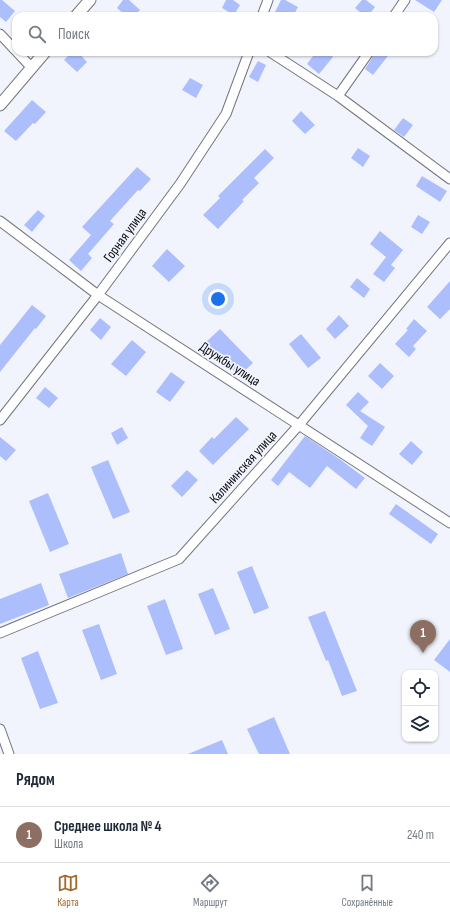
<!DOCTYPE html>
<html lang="ru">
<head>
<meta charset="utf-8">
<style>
	body { margin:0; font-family:"Sofia Sans Condensed",sans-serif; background:#f2f2f3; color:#1f2937 }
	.controls { position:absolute; right:12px; bottom:12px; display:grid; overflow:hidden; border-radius:8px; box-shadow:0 1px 3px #0004 }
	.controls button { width:36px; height:36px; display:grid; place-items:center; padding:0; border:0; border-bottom:1px solid #e0e1e3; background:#fff; color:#1f2937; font:20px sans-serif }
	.you { position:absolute; left:218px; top:299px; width:14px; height:14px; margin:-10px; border:3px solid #fff; border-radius:50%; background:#1a73e8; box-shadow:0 0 0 6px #1a73e833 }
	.badge { display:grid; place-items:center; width:26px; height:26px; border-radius:50%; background:#a4682b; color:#fff; font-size:13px; font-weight:700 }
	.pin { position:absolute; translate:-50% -33px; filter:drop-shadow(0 1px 2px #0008) }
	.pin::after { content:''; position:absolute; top:21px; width:14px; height:12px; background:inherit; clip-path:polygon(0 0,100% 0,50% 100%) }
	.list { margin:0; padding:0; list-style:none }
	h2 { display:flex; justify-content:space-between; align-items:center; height:52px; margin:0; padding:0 16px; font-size:17px }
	h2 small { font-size:13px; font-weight:400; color:#747a83 }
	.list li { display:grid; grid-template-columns:26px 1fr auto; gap:12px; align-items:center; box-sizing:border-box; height:56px; padding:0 16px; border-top:1px solid #e0e1e3 }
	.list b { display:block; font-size:15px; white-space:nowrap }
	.list p { margin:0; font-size:13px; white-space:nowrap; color:#747a83 }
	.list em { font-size:13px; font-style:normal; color:#747a83 }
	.icon { flex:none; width:22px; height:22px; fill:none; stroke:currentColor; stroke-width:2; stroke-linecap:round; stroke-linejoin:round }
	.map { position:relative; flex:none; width:450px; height:754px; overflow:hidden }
	.search { position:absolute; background:#fff; box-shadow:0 1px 3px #0004; left:12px; right:12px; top:12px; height:44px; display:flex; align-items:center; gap:10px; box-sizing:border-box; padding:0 14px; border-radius:12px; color:#747a83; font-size:15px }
	.sheet { height:108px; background:#fff }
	nav { display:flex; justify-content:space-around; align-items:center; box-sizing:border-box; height:56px; border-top:1px solid #e0e1e3; background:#fff; font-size:11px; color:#747a83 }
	nav a { display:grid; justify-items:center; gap:2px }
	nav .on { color:#a4682b }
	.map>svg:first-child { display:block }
	.building { fill:#adbefd }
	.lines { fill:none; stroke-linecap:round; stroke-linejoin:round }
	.minor-casing { stroke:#73767e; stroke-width:11 }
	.tertiary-casing { stroke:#73767e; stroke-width:13 }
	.minor { stroke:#fff; stroke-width:9 }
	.tertiary { stroke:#fff; stroke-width:11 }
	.labels { text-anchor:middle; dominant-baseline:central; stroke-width:3.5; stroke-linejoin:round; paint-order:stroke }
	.street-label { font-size:14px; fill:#0c0d10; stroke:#f1f4fd }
</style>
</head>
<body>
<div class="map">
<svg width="450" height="754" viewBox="0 0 450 754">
	<rect width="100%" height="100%" fill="#f1f4fd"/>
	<!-- building -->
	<path class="building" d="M 0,0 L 2,0 L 15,11 L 6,22 L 0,17 Z
		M 123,0 L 129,0 L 140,10 L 134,16 L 126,16 L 117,8 Z
		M 226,0 L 233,0 L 240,5 L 234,15 L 222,8 Z
		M 281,0 L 285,0 L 298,7 L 293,16 L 284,16 L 275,12 Z
		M 362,0 L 366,0 L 375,7 L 368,16 L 365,16 L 355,8 Z
		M 415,0 L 442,0 L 434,12 Z
		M 72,52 L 78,52 L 87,62 L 77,72 L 64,60 Z
		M 316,52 L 327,52 L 333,57 L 319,74 L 307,64 Z
		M 376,52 L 391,52 L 373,75 L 365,69 Z
		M 258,61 L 266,65 L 258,82 L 249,77 Z
		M 190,78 L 203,85 L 196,98 L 182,90 Z
		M 32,100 L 46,112 L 35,124 L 33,123 L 16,141 L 4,131 Z
		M 301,111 L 315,125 L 305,134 L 292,121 Z
		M 403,118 L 413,125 L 404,137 L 394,130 Z
		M 358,148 L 370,156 L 363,167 L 351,158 Z
		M 265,149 L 274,158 L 254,178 L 259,183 L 242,200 L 244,201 L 218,229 L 203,215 L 220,198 L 218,196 Z
		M 137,167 L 151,179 L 140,191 L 138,190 L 110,221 L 114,224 L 88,254 L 92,258 L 81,271 L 69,260 L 91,235 L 82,227 Z
		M 422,176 L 447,191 L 440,202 L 416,186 Z
		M 38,210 L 45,216 L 32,232 L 24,225 Z
		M 418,215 L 430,222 L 422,234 L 411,227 Z
		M 380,231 L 403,250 L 391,265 L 395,268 L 384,282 L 373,274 L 386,257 L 370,244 Z
		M 167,249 L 185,266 L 169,282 L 152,266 Z
		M 357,278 L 370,289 L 364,298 L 350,287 Z
		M 450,281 L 450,309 L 440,319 L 427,307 Z
		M 32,305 L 46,316 L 36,329 L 35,328 L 0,372 L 0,345 Z
		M 339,315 L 349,326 L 335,339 L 326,329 Z
		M 100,318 L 111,327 L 101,340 L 90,330 Z
		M 414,319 L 427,331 L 413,346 L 416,349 L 409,357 L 395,344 L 408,330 L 406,329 Z
		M 220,329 L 253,363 L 239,376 L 206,342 Z
		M 301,334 L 321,358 L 308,368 L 289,344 Z
		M 132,340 L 146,352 L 126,376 L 111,364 Z
		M 380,363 L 394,376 L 382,389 L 368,376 Z
		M 171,372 L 185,382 L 170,402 L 156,392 Z
		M 45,387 L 58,398 L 49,408 L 36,398 Z
		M 358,392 L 369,402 L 360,411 L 385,427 L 372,446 L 360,438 L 368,426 L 346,405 Z
		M 236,417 L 249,429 L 213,465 L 199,451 L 212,437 L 214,439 Z
		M 122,427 L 128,438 L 117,445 L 111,433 Z
		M 305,436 L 341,460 L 365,478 L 356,489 L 327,466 L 310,488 L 289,472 L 278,486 L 271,480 Z
		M 0,437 L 16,450 L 6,461 L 0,456 Z
		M 411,441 L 423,452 L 412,465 L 399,454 Z
		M 108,460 L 130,512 L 113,519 L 91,467 Z
		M 187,470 L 198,480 L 182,497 L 171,486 Z
		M 48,493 L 69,544 L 50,552 L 29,501 Z
		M 396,504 L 438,534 L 431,544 L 389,514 Z
		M 121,553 L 128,574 L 68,598 L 59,574 Z
		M 252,566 L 269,608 L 254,614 L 237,572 Z
		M 41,583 L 49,605 L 0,624 L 0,599 Z
		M 213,588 L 230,629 L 215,635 L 198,594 Z
		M 165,599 L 183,649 L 166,655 L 147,606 Z
		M 325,611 L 357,691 L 342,696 L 328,660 L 326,661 L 308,617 Z
		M 99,624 L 117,674 L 101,680 L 82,630 Z
		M 450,639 L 450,672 L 434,660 Z
		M 38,651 L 58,703 L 40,709 L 21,658 Z
		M 274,717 L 290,754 L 259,754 L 256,748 L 247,729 Z
		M 222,740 L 228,754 L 188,754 Z"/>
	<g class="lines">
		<defs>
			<path id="minor" d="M 262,16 L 268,0
				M 394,16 L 405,0
				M 0,34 L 16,51
				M 17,52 L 31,67
				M 270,52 L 338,96 L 450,179
				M 338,96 L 369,52
				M 0,221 L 98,295 L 450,523
				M 0,420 L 98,295 L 180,184 L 226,114 L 249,52
				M 0,633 L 179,559 L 299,425 L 450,243
				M 0,729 L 9,754"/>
			<path id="tertiary" d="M 76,16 L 90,0
				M 0,105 L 45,52"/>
		</defs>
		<!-- minor casing -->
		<use href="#minor" class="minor-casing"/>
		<!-- tertiary casing -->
		<use href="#tertiary" class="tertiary-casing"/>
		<!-- minor -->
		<use href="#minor" class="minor"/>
		<!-- tertiary -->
		<use href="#tertiary" class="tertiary"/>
	</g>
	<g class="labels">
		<!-- street labels -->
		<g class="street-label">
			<text transform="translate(125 235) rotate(-54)">Горная улица</text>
			<text transform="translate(230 364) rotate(33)">Дружбы улица</text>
			<text transform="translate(243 467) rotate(-48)">Калининская улица</text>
		</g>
	</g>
</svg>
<div class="controls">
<button><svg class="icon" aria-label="locate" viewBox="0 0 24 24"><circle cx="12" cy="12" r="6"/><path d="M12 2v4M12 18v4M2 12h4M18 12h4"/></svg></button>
<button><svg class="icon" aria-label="layers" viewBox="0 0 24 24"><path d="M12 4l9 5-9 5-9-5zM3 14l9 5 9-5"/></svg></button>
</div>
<div class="you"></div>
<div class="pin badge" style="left:423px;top:653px;background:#8d6e63">1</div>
<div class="search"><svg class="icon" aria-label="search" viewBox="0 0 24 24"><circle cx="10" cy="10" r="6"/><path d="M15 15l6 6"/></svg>Поиск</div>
</div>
<section class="sheet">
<h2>Рядом<small></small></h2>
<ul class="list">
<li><span class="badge" style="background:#8d6e63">1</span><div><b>Среднее школа № 4</b><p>Школа</p></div><em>240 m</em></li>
</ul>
</section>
<nav>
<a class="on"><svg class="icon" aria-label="map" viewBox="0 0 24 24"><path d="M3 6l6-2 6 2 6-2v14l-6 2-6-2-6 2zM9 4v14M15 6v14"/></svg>Карта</a>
<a><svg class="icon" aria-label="directions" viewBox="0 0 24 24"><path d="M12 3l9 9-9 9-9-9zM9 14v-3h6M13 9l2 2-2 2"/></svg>Маршрут</a>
<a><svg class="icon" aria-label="saved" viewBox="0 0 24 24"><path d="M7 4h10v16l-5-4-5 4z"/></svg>Сохранённые</a>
</nav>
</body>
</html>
